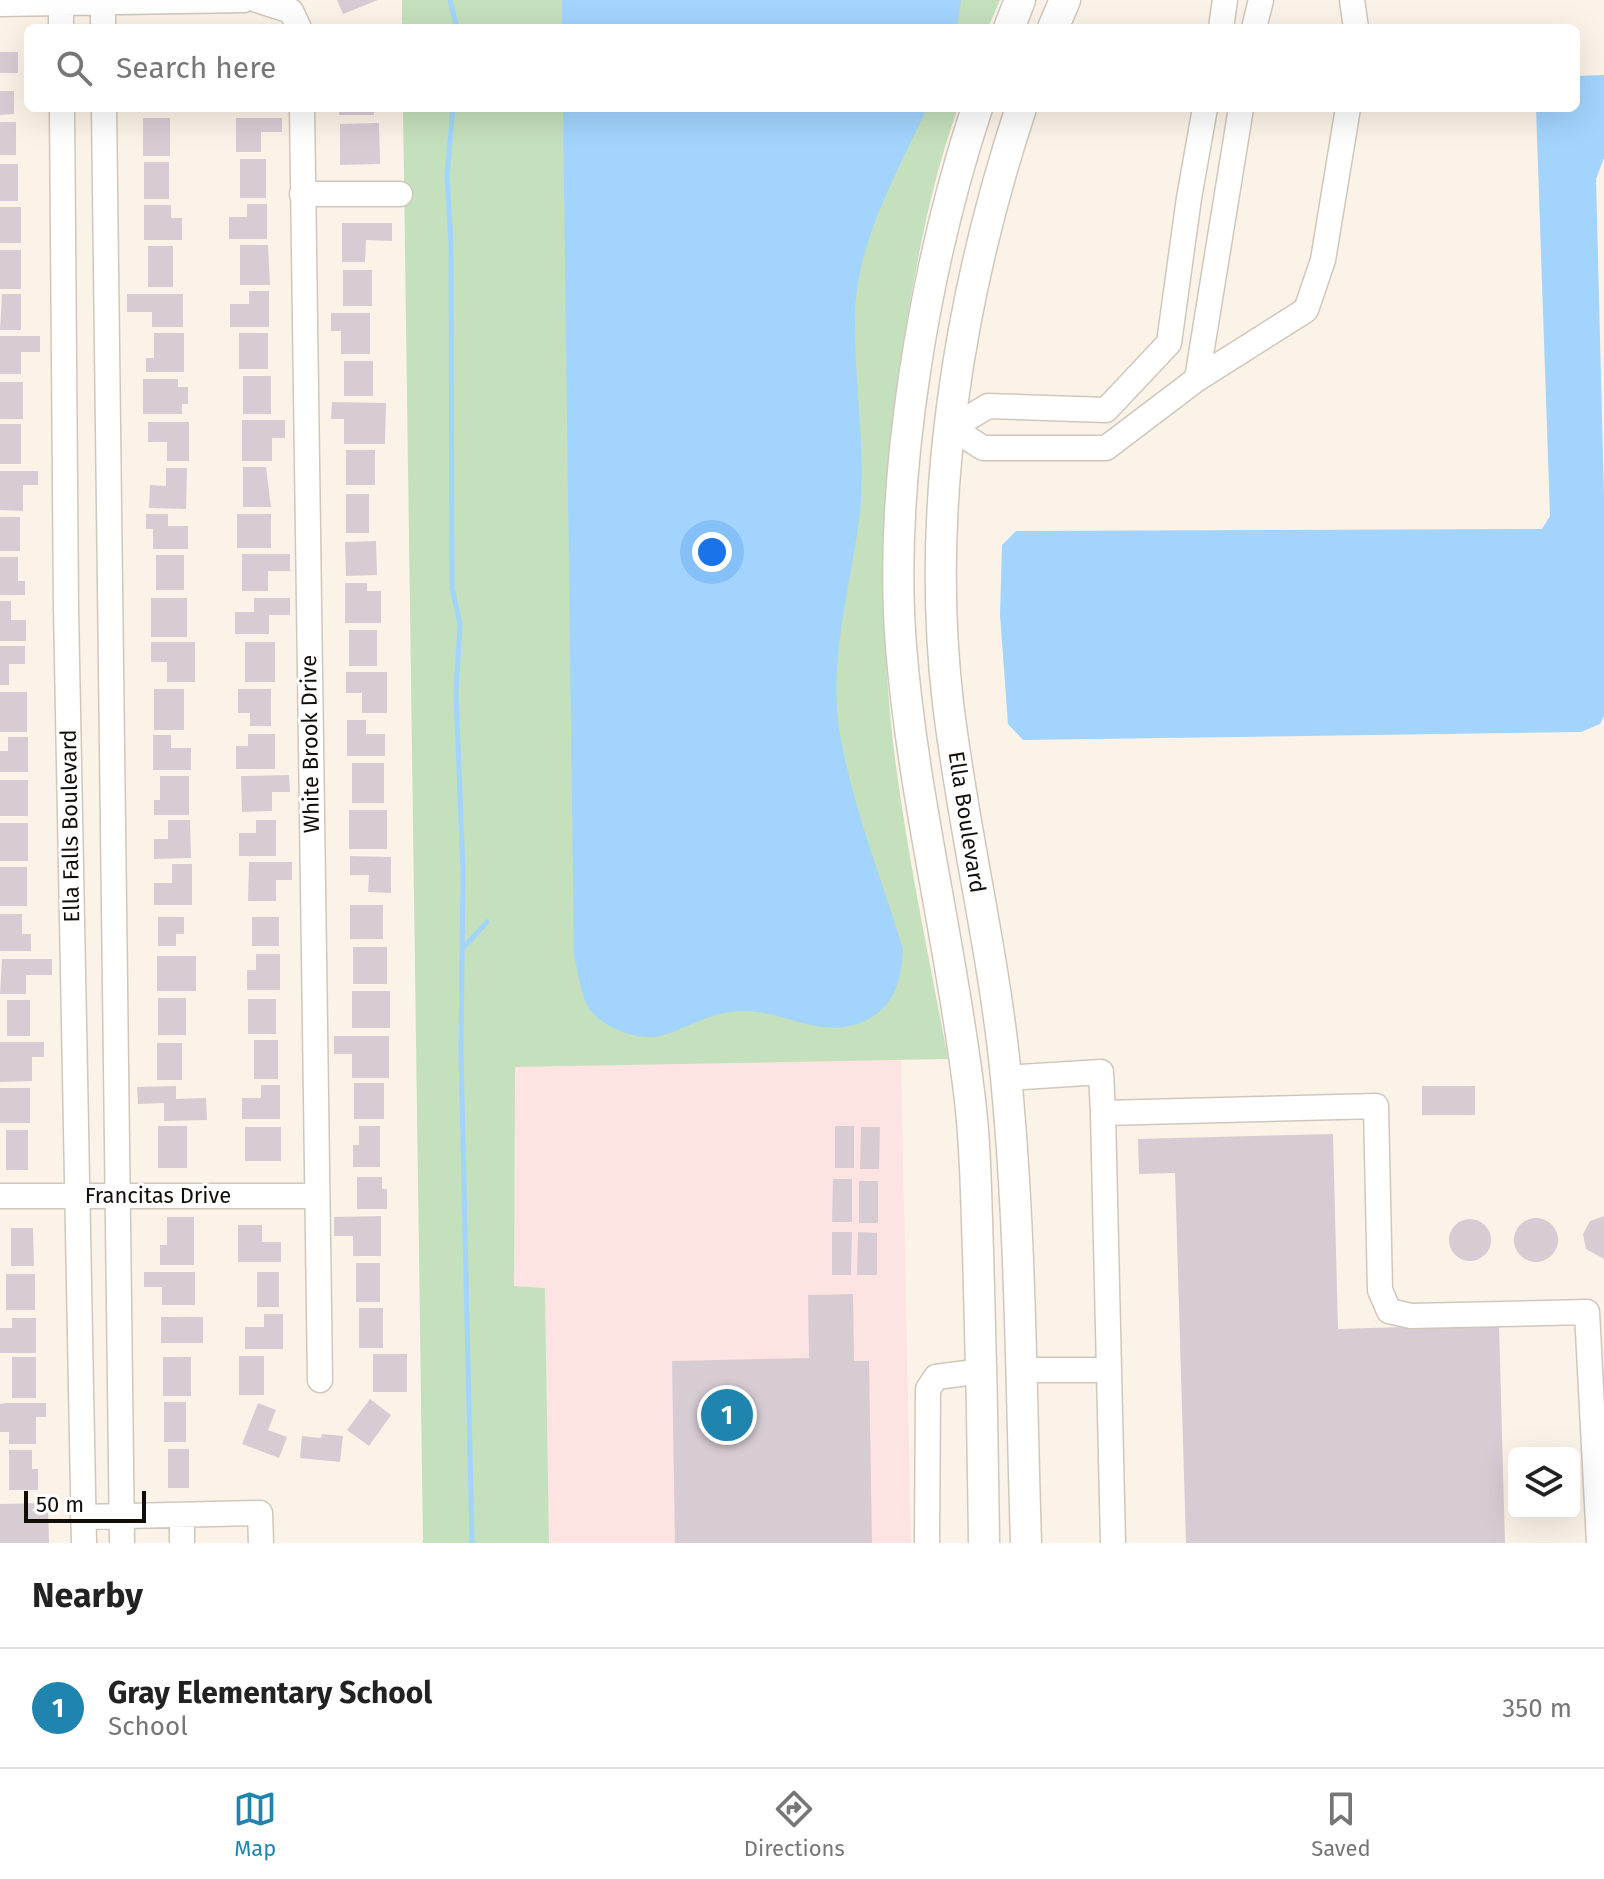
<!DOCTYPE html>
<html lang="en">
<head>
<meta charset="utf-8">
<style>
	body { margin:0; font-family:"Fira Sans",sans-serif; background:#f2f2f2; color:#222 }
	.controls { position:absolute; right:24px; bottom:24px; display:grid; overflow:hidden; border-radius:12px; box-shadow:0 8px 32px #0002 }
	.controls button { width:72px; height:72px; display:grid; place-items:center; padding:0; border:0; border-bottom:2px solid #e0e0e0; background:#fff; color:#222; font:40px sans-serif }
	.scale { position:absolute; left:24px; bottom:20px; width:122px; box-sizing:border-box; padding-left:8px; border:4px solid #110e0a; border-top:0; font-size:22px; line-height:28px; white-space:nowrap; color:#110e0a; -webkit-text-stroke:6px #fff; paint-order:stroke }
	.you { position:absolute; left:712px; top:552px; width:28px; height:28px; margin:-20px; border:6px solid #fff; border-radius:50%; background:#1a73e8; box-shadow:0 0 0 12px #1a73e833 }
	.badge { display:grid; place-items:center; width:52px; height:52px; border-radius:50%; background:#1f84ae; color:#fff; font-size:26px; font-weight:700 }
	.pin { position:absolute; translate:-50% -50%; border:4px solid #fff; box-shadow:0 2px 8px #0006 }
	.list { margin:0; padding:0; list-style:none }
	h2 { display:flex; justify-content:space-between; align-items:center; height:104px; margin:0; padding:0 32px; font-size:34px }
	h2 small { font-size:26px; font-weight:400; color:#767676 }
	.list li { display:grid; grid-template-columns:52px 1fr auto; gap:24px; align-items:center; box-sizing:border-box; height:120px; padding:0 32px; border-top:2px solid #e0e0e0 }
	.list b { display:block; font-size:30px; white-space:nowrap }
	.list p { margin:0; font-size:26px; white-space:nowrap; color:#767676 }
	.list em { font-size:26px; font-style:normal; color:#767676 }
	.icon { flex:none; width:44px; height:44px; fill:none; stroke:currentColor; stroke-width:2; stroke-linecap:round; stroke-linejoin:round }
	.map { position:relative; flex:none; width:1604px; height:1543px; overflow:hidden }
	.search { position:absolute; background:#fff; box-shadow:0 8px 32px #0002; left:24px; right:24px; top:24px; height:88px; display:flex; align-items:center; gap:20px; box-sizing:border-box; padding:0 28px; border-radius:12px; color:#767676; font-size:30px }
	.sheet { height:224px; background:#fff }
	nav { display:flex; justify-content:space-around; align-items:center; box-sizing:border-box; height:112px; border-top:2px solid #e0e0e0; background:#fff; font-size:22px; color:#767676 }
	nav a { display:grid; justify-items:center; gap:4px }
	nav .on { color:#1f84ae }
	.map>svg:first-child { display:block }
	.education { fill:#fee3e3 }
	.grass { fill:#c5e0bc }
	.water { fill:#a2d4fd }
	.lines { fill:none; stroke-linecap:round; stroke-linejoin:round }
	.stream { stroke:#a2d4fd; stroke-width:5 }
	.building { fill:#d8ccd4 }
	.minor-casing { stroke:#d0c7bc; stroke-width:27 }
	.major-casing { stroke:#d0c7bc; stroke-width:33 }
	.minor { stroke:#fff; stroke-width:24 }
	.major { stroke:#fff; stroke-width:30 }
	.labels { text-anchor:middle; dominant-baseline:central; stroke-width:6; stroke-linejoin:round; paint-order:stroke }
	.street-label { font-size:22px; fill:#110e0a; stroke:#fff }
</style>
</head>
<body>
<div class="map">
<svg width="1604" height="1543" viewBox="0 0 1604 1543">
	<rect width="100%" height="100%" fill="#fcf3e8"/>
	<!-- education -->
	<path class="education" d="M 901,1058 L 911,1543 L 549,1543 L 545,1288 L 514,1287 L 514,1067 Z"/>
	<!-- grass -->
	<path class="grass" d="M 402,0 L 1000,0 L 988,28 L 402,28 Z
		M 403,108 L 958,108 C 934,174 920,244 908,314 C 884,463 876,616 896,766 C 909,864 930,962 948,1059 L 515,1067 L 514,1286 L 545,1288 L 549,1543 L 423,1543 Z"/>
	<!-- water -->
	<path class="water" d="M 562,0 L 961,0 L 957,28 L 562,28 Z
		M 1604,75 L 1604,158 L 1596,179 L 1604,496 L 1604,716 L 1600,724 L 1581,732 L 1023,740 L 1008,724 L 1000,615 L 1002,545 L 1016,531 L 1542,529 L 1550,516 L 1536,108 L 1576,108 L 1576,76 Z
		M 563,108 L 927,108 C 897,174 855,244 855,318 C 854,383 866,447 860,512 C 852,583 827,663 840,734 C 852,805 882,880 903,949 C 901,978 897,1001 872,1017 C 823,1047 780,1004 730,1012 C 706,1015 683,1030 660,1036 C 638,1042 595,1025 586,1003 C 580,989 578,971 574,956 Z"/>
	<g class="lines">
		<!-- stream -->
		<path class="stream" d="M 450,0 L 457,28
			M 453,108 L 447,175 L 451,243 L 452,587 L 460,624 L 456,693 L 463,871 L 461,1052 L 472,1543
			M 463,948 L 487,922"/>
	</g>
	<!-- building -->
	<path class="building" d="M 337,0 L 378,0 L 343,14 Z
		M 0,52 L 18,52 L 18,73 L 0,73 Z
		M 0,91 L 14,91 L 14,114 L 0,115 Z
		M 143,108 L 177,108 L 177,112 L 143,112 Z
		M 339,108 L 374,108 L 374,115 L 339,115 Z
		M 143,118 L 170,118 L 170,156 L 143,156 Z
		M 236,118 L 282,118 L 282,132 L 261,132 L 261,152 L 236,152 Z
		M 0,122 L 16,122 L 16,155 L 0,155 Z
		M 379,123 L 380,164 L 340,165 L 340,124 Z
		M 240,159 L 266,159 L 266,198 L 240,198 Z
		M 144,162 L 169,162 L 169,199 L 144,199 Z
		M 0,164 L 18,164 L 18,201 L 0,201 Z
		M 247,204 L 267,204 L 267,239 L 229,239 L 229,217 L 247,217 Z
		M 144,205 L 171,205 L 171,218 L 182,218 L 182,240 L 144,240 Z
		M 0,207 L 21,207 L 21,243 L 0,243 Z
		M 342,223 L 392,223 L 392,241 L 366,240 L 365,262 L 342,262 Z
		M 240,245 L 268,245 L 270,285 L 240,285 Z
		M 148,246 L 173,246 L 173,287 L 148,287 Z
		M 0,250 L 21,250 L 21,289 L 0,289 Z
		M 343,270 L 372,270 L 372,306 L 343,306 Z
		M 249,291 L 269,291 L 269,327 L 230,327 L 230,304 L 249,304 Z
		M 2,294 L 21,294 L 21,330 L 0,330 Z
		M 127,294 L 183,294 L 183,327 L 152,327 L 152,312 L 127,312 Z
		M 331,313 L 370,313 L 370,354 L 341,354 L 341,331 L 331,331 Z
		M 154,333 L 184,333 L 184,372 L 146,372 L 146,358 L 154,358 Z
		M 239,333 L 268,333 L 268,369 L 239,369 Z
		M 0,336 L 40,336 L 40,352 L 21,352 L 21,374 L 0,374 Z
		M 344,361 L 373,361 L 373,396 L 344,396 Z
		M 243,376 L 271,376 L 271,414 L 243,414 Z
		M 143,379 L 178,379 L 178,387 L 188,387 L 188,404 L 182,404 L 182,414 L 143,414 Z
		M 0,382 L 23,382 L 23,419 L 0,419 Z
		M 332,402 L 386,403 L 385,444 L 344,444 L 344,419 L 331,419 Z
		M 242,420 L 285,420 L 285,438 L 272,438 L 272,461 L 242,461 Z
		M 148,422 L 189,422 L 189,461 L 167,461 L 167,442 L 148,442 Z
		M 0,424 L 21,424 L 21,464 L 0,464 Z
		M 346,450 L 375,450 L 375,485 L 346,485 Z
		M 243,467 L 266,467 L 271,507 L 243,507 Z
		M 166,468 L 187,468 L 186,509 L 149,508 L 150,485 L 166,486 Z
		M 0,471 L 38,471 L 38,485 L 23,485 L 23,511 L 0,510 Z
		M 346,494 L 369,494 L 369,533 L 346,533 Z
		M 146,514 L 168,514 L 168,526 L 188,526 L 188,549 L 153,549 L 153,529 L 146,529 Z
		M 237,514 L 271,514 L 271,548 L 237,548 Z
		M 0,517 L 20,517 L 20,551 L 0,551 Z
		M 376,541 L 377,575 L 346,576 L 345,542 Z
		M 242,554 L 290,554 L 290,571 L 268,571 L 268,591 L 242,591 Z
		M 156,555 L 184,555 L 184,590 L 156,590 Z
		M 0,557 L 18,557 L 18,581 L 25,581 L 25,595 L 0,595 Z
		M 345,583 L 367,583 L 367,591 L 381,591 L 381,623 L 345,623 Z
		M 151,598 L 187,598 L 187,637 L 151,637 Z
		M 254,598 L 290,598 L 290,615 L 269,615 L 269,634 L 235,634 L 235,612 L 254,612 Z
		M 0,601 L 11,601 L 11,620 L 26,620 L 26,641 L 0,641 Z
		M 349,630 L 377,630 L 377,666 L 349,666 Z
		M 151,642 L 195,642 L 195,682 L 167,682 L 167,662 L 151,662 Z
		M 245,642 L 275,642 L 275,682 L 245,682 Z
		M 0,646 L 25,646 L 25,664 L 9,664 L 9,685 L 0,685 Z
		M 346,672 L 387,672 L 387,713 L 362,713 L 362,693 L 346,693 Z
		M 154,689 L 184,689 L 184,730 L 154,730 Z
		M 238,689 L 271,689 L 271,726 L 250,726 L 250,713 L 238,713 Z
		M 0,692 L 27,692 L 27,732 L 0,732 Z
		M 347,720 L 366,720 L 366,734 L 385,734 L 385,756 L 347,756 Z
		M 248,734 L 275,734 L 275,769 L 236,769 L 236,746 L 248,746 Z
		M 153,735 L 171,735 L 171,748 L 191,748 L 191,770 L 153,770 Z
		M 8,737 L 28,737 L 28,772 L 0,772 L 0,751 L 8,751 Z
		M 352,763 L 384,763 L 384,803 L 352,803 Z
		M 289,775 L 290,792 L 272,792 L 272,811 L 242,812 L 241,776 Z
		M 160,776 L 189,776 L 189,815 L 154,815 L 154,800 L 160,800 Z
		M 0,780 L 28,780 L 28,816 L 0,816 Z
		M 349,810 L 387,810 L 387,849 L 349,849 Z
		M 168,820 L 190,820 L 191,858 L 154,859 L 154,839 L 168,839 Z
		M 256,820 L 276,820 L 276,856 L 239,856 L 239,833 L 256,833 Z
		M 0,823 L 28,823 L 28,861 L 0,861 Z
		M 350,856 L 391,857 L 391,893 L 368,892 L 369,875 L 350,875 Z
		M 249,862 L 292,862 L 292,880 L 276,880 L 276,901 L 248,901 Z
		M 172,864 L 192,864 L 192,905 L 154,905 L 154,883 L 172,883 Z
		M 0,867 L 27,867 L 27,906 L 0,906 Z
		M 350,905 L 383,905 L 383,939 L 350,939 Z
		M 0,914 L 22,914 L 22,934 L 31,934 L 31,951 L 0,951 Z
		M 158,917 L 184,917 L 184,934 L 176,934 L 176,946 L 158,946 Z
		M 252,917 L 279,917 L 279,946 L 252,946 Z
		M 353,947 L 387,947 L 387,984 L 353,984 Z
		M 256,954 L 280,954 L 280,990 L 247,990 L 247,970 L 256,970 Z
		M 157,956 L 196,956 L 196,991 L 157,991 Z
		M 2,959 L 52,959 L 52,975 L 26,975 L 26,994 L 0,994 Z
		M 352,991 L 390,991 L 390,1028 L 352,1028 Z
		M 158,998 L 186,998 L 186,1035 L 158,1035 Z
		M 248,999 L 276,999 L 276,1034 L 248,1034 Z
		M 7,1000 L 30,1000 L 30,1036 L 7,1036 Z
		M 334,1036 L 389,1036 L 389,1078 L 352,1078 L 352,1054 L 334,1054 Z
		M 254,1040 L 278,1040 L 278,1079 L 254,1079 Z
		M 0,1042 L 44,1042 L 44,1057 L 32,1057 L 32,1081 L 0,1082 Z
		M 157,1043 L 182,1043 L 182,1080 L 157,1080 Z
		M 354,1083 L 384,1083 L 384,1119 L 354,1119 Z
		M 261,1085 L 280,1085 L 280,1119 L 242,1119 L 242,1098 L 261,1098 Z
		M 176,1086 L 176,1099 L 206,1098 L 207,1120 L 164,1121 L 164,1103 L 138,1104 L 137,1087 Z
		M 1422,1086 L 1475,1086 L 1475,1115 L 1422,1115 Z
		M 0,1088 L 30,1088 L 30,1123 L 0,1123 Z
		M 158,1126 L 187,1126 L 187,1168 L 158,1168 Z
		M 359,1126 L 380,1126 L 380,1167 L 353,1167 L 353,1145 L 359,1145 Z
		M 835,1126 L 854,1126 L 854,1168 L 835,1168 Z
		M 245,1127 L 281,1127 L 281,1161 L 245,1161 Z
		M 861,1127 L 880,1127 L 879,1169 L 860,1169 Z
		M 6,1130 L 28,1130 L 28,1170 L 6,1170 Z
		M 1333,1134 L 1338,1329 L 1499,1324 L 1505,1543 L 1186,1543 L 1175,1173 L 1139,1174 L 1138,1139 Z
		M 357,1177 L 382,1177 L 382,1189 L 387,1189 L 387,1209 L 357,1209 Z
		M 833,1179 L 852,1179 L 852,1222 L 832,1222 Z
		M 859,1181 L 878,1181 L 878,1223 L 859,1223 Z
		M 381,1216 L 381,1256 L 353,1256 L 353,1236 L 334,1236 L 334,1217 Z
		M 1604,1216 L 1604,1259 L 1586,1249 L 1583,1234 L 1590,1221 Z
		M 167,1217 L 194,1217 L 194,1265 L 160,1265 L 160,1245 L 167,1245 Z
		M1514 1240a22 22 0 1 1 44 0a22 22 0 1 1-44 0Z
		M1449 1240a21 21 0 1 1 42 0a21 21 0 1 1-42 0Z
		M 238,1225 L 262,1225 L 262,1242 L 281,1242 L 281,1262 L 238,1262 Z
		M 11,1228 L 33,1228 L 34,1266 L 11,1266 Z
		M 832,1232 L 852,1232 L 851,1275 L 832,1275 Z
		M 858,1232 L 877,1233 L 877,1275 L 857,1275 Z
		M 356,1263 L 380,1263 L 380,1302 L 356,1302 Z
		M 144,1272 L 195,1272 L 195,1305 L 162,1305 L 162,1287 L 144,1287 Z
		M 257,1272 L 279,1272 L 279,1307 L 257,1307 Z
		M 6,1274 L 35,1274 L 35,1310 L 6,1310 Z
		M 853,1294 L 854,1361 L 869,1361 L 872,1543 L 675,1543 L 672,1361 L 809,1358 L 808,1295 Z
		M 359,1308 L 383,1308 L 383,1348 L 359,1348 Z
		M 264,1314 L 283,1314 L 283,1349 L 245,1349 L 245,1327 L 264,1327 Z
		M 161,1317 L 203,1317 L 203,1343 L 161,1343 Z
		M 12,1318 L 36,1318 L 36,1353 L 0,1353 L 0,1328 L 12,1328 Z
		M 373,1354 L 407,1354 L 407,1392 L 373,1392 Z
		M 239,1356 L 264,1356 L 264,1395 L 239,1395 Z
		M 12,1357 L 36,1357 L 36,1398 L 12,1398 Z
		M 163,1357 L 191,1357 L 191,1396 L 163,1396 Z
		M 370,1399 L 391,1415 L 369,1446 L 347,1430 Z
		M 164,1402 L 186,1402 L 186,1442 L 164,1442 Z
		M 7,1403 L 46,1403 L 46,1417 L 36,1417 L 36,1444 L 9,1444 L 9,1432 L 0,1432 L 0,1404 Z
		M 258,1403 L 276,1410 L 268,1430 L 287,1437 L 279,1458 L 242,1444 Z
		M 322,1434 L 343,1436 L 340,1462 L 300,1458 L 302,1436 L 321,1438 Z
		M 168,1449 L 189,1449 L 189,1488 L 168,1488 Z
		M 9,1450 L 32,1450 L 32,1469 L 38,1469 L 38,1490 L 9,1490 Z
		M 48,1503 L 49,1543 L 0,1543 L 0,1504 Z"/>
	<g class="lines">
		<defs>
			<path id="minor" d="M 61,0 L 61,28
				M 103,0 L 103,28
				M 257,0 L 291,11 L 299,28
				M 1352,0 L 1356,28
				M 0,4 L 244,0
				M 1221,28 L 1225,0
				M 1254,28 L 1261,0
				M 62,108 L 66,608 L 84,1543
				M 104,108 L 122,1543
				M 302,108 L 320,1380
				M 1205,108 L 1189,198 L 1169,343 L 1106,410 L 988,406 L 952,428 L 983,448 L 1106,448 L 1197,379 L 1306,310 L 1323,260 L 1348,108
				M 302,194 L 400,194
				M 1197,379 L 1241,108
				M 1006,1078 L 1101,1072 L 1103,1113
				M 0,1196 L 316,1196
				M 1020,1370 L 1109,1370
				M 182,1515 L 182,1543
				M 83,1517 L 260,1513 L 261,1543
				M 927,1543 L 928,1389 L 936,1377 L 982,1371
				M 1113,1543 L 1103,1113 L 1376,1106 L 1380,1290 L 1389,1311 L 1411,1316 L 1587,1312 L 1599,1543"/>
			<path id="major" d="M 1009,28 L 1020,0
				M 1053,28 L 1065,0
				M 977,108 C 925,265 888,480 901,646 C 913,796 951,942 969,1092 C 976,1145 976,1199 978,1252 C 981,1349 983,1446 984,1543
				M 1021,108 C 959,296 925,506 948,703 C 963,829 994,952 1006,1077 C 1021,1232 1021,1388 1026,1543"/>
		</defs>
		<!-- minor casing -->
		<use href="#minor" class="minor-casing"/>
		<!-- major casing -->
		<use href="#major" class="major-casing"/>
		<!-- minor -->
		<use href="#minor" class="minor"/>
		<!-- major -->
		<use href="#major" class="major"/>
	</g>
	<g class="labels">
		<!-- street labels -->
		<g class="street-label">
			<text transform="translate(310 744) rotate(-91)">White Brook Drive</text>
			<text transform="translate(967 822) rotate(81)">Ella Boulevard</text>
			<text transform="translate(70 826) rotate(-91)">Ella Falls Boulevard</text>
			<text x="158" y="1195">Francitas Drive</text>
		</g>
	</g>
</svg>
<div class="controls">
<button><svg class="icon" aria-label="layers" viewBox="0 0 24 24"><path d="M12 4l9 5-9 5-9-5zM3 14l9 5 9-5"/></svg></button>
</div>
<div class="scale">50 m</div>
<div class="you"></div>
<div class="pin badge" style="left:727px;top:1415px">1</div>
<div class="search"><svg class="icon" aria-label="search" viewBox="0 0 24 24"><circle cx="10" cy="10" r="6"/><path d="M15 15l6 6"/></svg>Search here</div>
</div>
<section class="sheet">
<h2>Nearby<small></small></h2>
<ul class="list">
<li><span class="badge">1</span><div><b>Gray Elementary School</b><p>School</p></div><em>350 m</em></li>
</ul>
</section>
<nav>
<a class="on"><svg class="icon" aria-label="map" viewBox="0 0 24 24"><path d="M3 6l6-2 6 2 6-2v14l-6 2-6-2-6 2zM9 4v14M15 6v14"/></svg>Map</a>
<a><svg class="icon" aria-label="directions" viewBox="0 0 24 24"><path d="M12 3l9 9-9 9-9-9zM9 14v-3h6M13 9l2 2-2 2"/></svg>Directions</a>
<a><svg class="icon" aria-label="saved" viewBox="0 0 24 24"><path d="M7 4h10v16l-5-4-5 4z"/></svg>Saved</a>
</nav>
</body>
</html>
